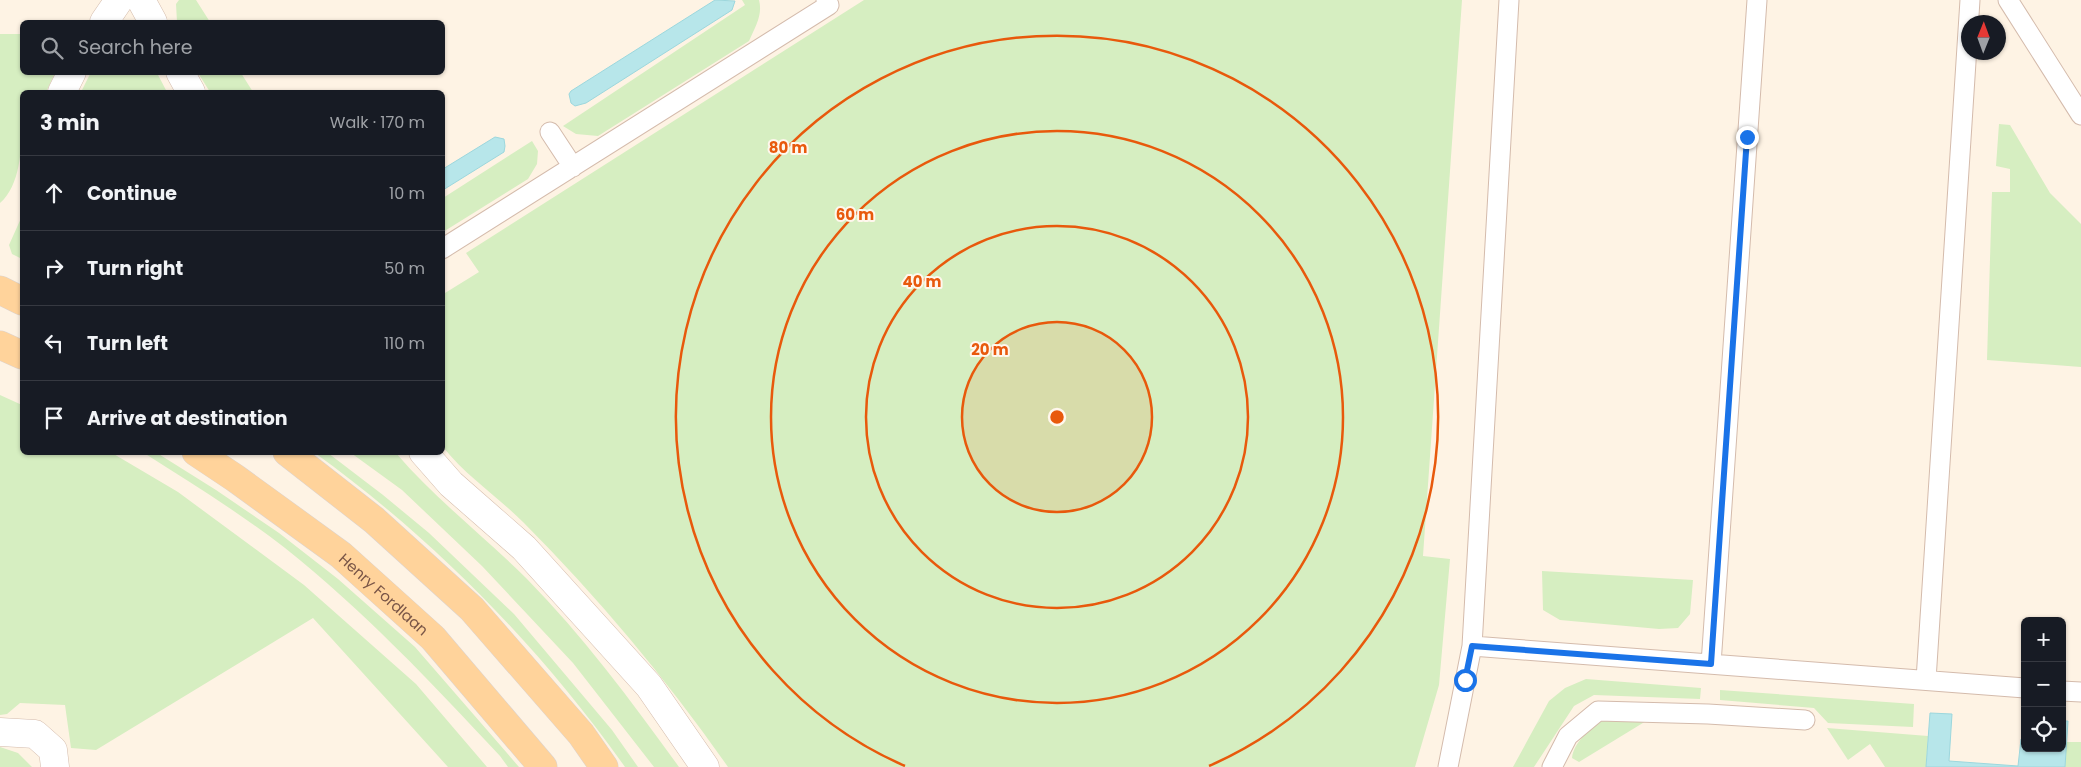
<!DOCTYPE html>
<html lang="en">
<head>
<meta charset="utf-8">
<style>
	body { margin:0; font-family:Poppins,sans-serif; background:#20242c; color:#f1f3f6 }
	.controls { position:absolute; right:15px; bottom:15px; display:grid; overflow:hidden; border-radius:8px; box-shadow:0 1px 4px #0004 }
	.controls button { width:45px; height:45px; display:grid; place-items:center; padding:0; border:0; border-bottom:1px solid #363941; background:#171b24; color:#f1f3f6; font:25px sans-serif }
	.compass { position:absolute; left:1961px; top:15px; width:45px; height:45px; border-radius:50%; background:#171b24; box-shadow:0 1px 4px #0004; rotate:1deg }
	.stop { position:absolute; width:15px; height:15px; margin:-11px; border:4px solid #1a73e8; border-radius:50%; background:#fff }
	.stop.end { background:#1a73e8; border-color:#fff; box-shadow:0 1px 5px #0008 }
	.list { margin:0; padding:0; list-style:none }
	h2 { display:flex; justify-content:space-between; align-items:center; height:65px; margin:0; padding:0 20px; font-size:21px }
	h2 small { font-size:16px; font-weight:400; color:#9ea1a6 }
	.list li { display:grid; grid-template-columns:32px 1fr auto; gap:15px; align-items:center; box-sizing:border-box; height:75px; padding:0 20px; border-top:1px solid #363941 }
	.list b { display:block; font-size:19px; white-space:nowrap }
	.list em { font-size:16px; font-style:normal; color:#9ea1a6 }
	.icon { flex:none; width:28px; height:28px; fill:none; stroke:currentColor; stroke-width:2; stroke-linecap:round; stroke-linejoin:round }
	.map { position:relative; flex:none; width:2081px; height:767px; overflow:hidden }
	.search { position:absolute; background:#171b24; box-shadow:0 1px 4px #0004; left:20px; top:20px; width:425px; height:55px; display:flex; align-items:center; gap:12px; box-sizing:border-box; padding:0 18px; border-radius:8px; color:#9ea1a6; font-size:19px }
	.panel { position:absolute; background:#171b24; box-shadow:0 1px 4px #0004; left:20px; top:90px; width:425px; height:365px; border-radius:8px }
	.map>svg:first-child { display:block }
	.green { fill:#d6eec1 }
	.water { fill:#b7e6ea; stroke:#9cd7dd }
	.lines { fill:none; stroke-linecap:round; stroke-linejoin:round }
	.service-casing { stroke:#d4bbac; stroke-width:21 }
	.minor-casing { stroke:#d4bbac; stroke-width:29 }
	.primary-casing { stroke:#dcd3cf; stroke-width:29 }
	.service { stroke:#fff; stroke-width:19 }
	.minor { stroke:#fff; stroke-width:28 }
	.primary { stroke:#ffd39b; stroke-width:28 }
	.route { stroke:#1a73e8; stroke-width:6 }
	.ring { fill:none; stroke:#e8590c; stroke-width:2.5 }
	.labels { text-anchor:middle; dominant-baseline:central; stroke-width:4; stroke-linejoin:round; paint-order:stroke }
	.street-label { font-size:15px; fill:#7a5647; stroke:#fff7ed }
	.centre { fill:#e8590c; stroke:#fff7ed; stroke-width:2.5 }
	.ring-label { font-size:15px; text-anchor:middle; font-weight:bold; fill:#e8590c; stroke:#fff7ed; stroke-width:4; stroke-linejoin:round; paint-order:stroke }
</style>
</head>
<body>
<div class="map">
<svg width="2081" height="767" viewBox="0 0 2081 767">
	<rect width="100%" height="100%" fill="#fef3e4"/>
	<!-- green -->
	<path class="green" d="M 179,0 L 196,0 L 210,22 L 177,22 L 176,4 Z
		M 742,0 L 759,0 C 763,15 755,27 749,41 L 598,136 L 576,134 L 563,126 L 745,5 Z
		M 864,0 L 1462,0 L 1423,556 L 1450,559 L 1439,685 L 1415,767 L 728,767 C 667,680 599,598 523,522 C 497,496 466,476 443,447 L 443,288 L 445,293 L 479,272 L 466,253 Z
		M 0,34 L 22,34 L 22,72 L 55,73 L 46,92 L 22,92 C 22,124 26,181 0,203 Z
		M 91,72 L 157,73 L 167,92 L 81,92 Z
		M 198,73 L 241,73 L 253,92 L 210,92 Z
		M 1999,124 L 2010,125 L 2050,193 L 2081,224 L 2081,367 L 1987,360 L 1992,192 L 2010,192 L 2010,169 L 1996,166 Z
		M 532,141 L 538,151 L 537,164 L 528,179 L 443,232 L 443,198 Z
		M 22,216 L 22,259 L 12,254 L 9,245 Z
		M 0,395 L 22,405 L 22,452 L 112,453 L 178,492 L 304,585 L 416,684 L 487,767 L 448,767 L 313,618 L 96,750 L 71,748 L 65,705 L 20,703 L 7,714 L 0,715 Z
		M 144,453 L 157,453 L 216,490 L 279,533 L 338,579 L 415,647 L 519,767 L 508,767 L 500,756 C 432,683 363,610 285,548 C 240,513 191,483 144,453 Z
		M 315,453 L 328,453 L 383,495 L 429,533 L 514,614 L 612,730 L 638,767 L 625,767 C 539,646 435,540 315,453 Z
		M 351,453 L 396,453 C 435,499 484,536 527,579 C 583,636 632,702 679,767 L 654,767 L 573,663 L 482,566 L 402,490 Z
		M 1542,571 L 1693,580 L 1690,614 L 1678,628 L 1659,629 L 1560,620 L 1543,610 Z
		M 1586,679 L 1701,688 L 1700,699 L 1594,695 L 1574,706 L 1534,767 L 1513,767 L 1549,701 L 1565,688 Z
		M 1720,690 L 1914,704 L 1913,727 L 1828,723 L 1814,708 L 1720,700 Z
		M 1606,717 L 1651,718 L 1579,762 L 1572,758 C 1574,741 1592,727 1606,717 Z
		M 1827,728 L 1928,736 L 1926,767 L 1885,767 L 1870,744 L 1848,760 Z
		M 2066,742 L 2081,742 L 2081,767 L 2065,767 Z
		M 0,747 L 18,753 L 32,767 L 0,767 Z"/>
	<!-- water -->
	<path class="water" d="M 715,0 L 735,1 L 732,10 L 586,103 L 575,106 L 571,103 L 569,94 L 571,91 Z
		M 495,137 L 504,139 L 505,146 L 504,152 L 443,190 L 443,169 Z
		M 1930,713 L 1952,714 L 1949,761 L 2018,766 L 2021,739 L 2025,740 L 2025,748 L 2062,748 L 2062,721 L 2068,721 L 2065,767 L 1926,767 Z"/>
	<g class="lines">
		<defs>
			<path id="service" d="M 2008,0 L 2081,115
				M 550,132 L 573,167
				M 442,249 L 829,5 L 826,0
				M 1472,646 L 2025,688
				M 1711,664 L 1757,0
				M 1926,680 L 1970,0
				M 2062,691 L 2081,692
				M 1448,767 L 1472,646 L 1509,0
				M 1552,767 L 1568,736 L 1598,711 L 1708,714 L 1805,720"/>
			<path id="minor" d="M 141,0 L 153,22
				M 104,22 L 119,0
				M 180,72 L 191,92
				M 62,92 L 72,72
				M 423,452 L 451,484 L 524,548 L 649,686 L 705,767
				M 0,732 L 35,734 L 53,750 L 55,767"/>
			<g id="primary">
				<path d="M 0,290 L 22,301"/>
				<path d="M 0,345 L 22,355"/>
				<path id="s1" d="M 196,452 L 235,478 L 341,555 L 433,638 L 543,767"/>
				<path d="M 287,452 L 374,520 L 472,609 L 581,734 L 604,767"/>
			</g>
		</defs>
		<!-- service casing -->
		<use href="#service" class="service-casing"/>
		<!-- minor casing -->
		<use href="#minor" class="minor-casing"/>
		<!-- primary casing -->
		<use href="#primary" class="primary-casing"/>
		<!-- service -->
		<use href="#service" class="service"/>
		<!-- minor -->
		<use href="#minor" class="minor"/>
		<!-- primary -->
		<use href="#primary" class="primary"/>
	</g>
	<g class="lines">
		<!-- route -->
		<path class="route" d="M 1465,680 L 1472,646 L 1711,664 L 1747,137"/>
	</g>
	<!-- distance rings -->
	<circle cx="1057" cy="417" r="95" fill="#e8590c" fill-opacity=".12"/>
	<g class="ring">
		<circle cx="1057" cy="417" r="95"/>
		<circle cx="1057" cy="417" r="191"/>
		<circle cx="1057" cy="417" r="286"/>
		<path d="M905 766A381 381 0 1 1 1209 766"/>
	</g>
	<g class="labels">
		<!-- street labels -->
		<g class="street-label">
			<text stroke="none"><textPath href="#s1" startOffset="236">Henry Fordlaan</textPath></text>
		</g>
	</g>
	<circle cx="1057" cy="417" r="8" class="centre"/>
	<g class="ring-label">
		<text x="788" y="153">80 m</text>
		<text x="855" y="220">60 m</text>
		<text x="922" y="287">40 m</text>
		<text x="990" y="355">20 m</text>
	</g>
</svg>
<div class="controls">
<button>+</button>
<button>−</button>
<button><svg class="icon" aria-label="locate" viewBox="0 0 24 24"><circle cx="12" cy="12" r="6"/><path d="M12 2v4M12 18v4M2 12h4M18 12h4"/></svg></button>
</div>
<svg class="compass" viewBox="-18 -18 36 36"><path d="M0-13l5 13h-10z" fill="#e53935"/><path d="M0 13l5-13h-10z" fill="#9ea1a6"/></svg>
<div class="stop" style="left:1465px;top:680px"></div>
<div class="stop end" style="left:1747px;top:137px"></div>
<div class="search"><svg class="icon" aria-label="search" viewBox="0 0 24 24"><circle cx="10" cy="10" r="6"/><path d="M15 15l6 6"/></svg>Search here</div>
<section class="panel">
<h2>3 min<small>Walk · 170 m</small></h2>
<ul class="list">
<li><svg class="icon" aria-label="ahead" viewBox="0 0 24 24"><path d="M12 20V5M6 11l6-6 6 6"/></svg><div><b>Continue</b></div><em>10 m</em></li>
<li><svg class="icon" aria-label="right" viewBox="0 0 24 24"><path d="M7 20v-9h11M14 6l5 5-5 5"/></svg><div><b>Turn right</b></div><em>50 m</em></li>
<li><svg class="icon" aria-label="left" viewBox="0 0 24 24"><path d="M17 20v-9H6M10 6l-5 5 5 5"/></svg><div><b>Turn left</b></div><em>110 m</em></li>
<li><svg class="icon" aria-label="arrive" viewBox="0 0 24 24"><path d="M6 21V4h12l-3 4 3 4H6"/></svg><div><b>Arrive at destination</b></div></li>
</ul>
</section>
</div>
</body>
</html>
